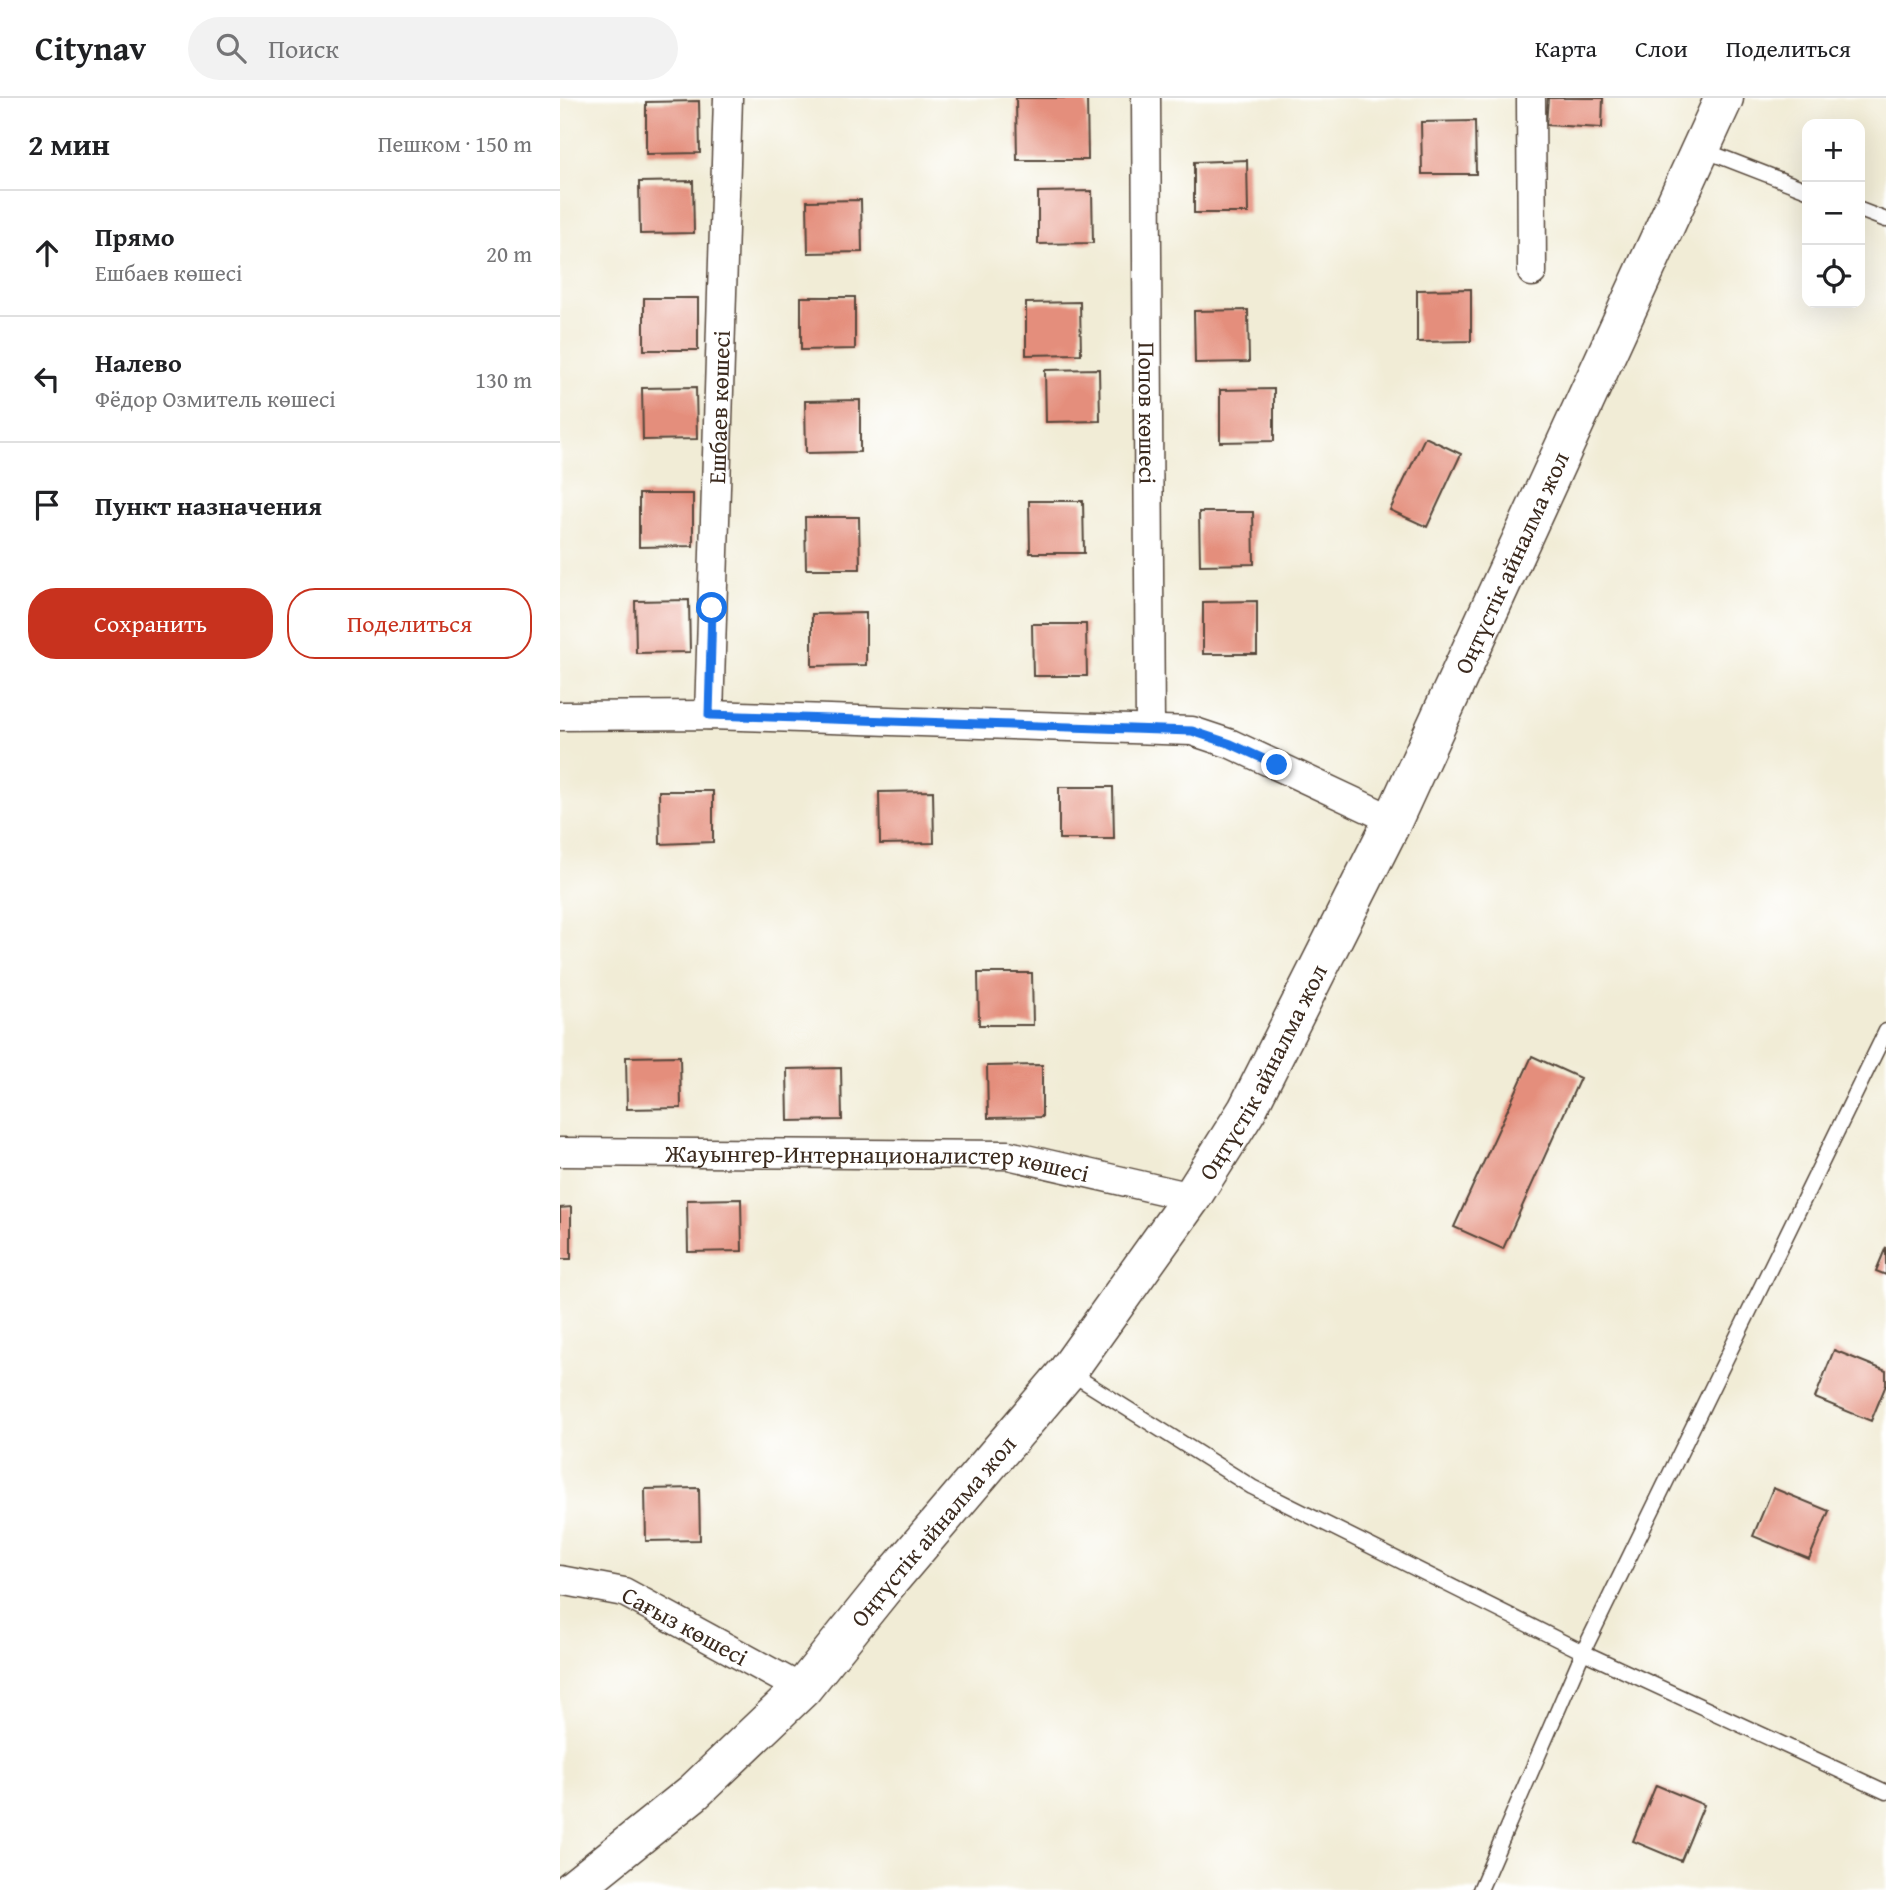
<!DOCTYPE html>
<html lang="ru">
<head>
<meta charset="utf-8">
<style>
	body { margin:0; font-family:"Gentium Book Plus",serif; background:#f2f2f2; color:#202124 }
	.controls { position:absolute; right:21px; top:21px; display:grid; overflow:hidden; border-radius:14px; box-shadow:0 7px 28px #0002 }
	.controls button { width:63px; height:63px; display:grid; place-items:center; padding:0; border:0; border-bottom:2px solid #e0e0e0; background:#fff; color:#202124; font:35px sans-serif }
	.stop { position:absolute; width:21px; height:21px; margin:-16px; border:5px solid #1a73e8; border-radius:50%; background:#fff }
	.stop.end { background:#1a73e8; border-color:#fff; box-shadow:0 2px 7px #0008 }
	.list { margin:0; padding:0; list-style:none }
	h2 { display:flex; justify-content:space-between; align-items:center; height:91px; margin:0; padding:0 28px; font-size:30px }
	h2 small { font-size:23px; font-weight:400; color:#757577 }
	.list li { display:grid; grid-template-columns:46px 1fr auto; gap:21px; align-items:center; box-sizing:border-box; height:126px; padding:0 28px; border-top:2px solid #e0e0e0 }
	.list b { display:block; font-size:26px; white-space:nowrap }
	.list p { margin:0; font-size:23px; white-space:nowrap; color:#757577 }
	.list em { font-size:23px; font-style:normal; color:#757577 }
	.actions { display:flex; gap:14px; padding:21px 28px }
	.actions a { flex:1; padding:16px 0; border:2px solid #c8321e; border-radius:28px; text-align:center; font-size:24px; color:#c8321e }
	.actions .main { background:#c8321e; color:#fff }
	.icon { flex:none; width:38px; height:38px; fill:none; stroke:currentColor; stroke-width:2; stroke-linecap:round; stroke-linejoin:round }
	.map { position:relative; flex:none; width:1326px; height:1792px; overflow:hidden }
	header { display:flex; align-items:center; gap:42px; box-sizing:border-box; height:98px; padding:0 35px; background:#fff; border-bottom:2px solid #e0e0e0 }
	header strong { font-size:33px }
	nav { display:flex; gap:38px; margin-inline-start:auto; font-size:24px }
	.search { width:490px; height:63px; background:#f2f2f2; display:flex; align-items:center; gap:18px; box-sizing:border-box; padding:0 24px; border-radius:38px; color:#757577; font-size:26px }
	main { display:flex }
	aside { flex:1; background:#fff }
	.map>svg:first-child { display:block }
	.building { fill:#e48e7c }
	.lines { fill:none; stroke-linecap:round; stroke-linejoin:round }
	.lane-casing { stroke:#56473a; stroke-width:17 }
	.street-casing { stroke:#56473a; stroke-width:31 }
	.highway-casing { stroke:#56473a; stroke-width:41 }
	.lane { stroke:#fff; stroke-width:14 }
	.street { stroke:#fff; stroke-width:28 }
	.highway { stroke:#fff; stroke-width:38 }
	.route { stroke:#1a73e8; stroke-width:9 }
	.labels { text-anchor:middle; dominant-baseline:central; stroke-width:5; stroke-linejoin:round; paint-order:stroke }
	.street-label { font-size:24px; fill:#3b2a1e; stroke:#fff }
</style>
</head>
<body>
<header>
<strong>Citynav</strong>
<div class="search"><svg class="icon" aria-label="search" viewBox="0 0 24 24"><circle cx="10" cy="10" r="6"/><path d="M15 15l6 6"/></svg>Поиск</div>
<nav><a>Карта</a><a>Слои</a><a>Поделиться</a></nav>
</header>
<main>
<aside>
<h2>2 мин<small>Пешком · 150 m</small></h2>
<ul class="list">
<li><svg class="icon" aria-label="ahead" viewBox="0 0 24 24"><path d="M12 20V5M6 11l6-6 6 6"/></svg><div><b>Прямо</b><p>Ешбаев көшесі</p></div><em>20 m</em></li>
<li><svg class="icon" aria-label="left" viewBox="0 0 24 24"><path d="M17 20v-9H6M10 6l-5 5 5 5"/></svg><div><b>Налево</b><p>Фёдор Озмитель көшесі</p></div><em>130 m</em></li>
<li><svg class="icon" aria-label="arrive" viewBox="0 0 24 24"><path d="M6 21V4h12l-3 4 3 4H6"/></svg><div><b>Пункт назначения</b></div></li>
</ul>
<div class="actions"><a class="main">Сохранить</a><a>Поделиться</a></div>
</aside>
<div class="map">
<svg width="1326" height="1792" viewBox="0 0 1326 1792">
	<rect width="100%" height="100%" fill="#fff"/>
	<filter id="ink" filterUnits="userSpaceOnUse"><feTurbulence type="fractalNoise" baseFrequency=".0143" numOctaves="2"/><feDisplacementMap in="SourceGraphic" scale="14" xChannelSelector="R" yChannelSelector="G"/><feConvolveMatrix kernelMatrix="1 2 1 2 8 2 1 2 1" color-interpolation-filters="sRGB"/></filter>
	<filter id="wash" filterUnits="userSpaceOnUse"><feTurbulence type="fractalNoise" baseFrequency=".00686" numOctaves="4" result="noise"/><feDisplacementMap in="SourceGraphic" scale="28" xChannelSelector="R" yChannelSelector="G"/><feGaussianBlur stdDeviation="1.57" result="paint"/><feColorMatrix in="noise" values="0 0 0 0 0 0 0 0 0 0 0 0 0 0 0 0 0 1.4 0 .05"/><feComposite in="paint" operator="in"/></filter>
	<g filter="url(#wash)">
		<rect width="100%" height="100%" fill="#f1ecd6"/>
		<g id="blocks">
			<!-- building -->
			<path class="building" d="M 456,0 L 527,0 L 528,62 L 457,62 Z
				M 988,0 L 1043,0 L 1042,30 L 986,27 Z
				M 139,3 L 140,55 L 86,56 L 86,4 Z
				M 915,23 L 916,76 L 862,76 L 861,24 Z
				M 687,62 L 688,115 L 634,115 L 634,64 Z
				M 133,83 L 134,135 L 80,136 L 79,84 Z
				M 532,93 L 533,145 L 478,146 L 478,94 Z
				M 301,102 L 302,154 L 248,155 L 247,103 Z
				M 911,191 L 911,243 L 857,244 L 857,192 Z
				M 241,199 L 295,199 L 295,251 L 241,252 Z
				M 84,200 L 138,200 L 138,252 L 84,252 Z
				M 520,204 L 521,256 L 466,257 L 466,205 Z
				M 688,212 L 689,264 L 635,265 L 634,213 Z
				M 539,271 L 540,323 L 486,324 L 485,272 Z
				M 136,289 L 137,341 L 83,342 L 82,290 Z
				M 714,291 L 714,343 L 660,344 L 660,292 Z
				M 300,302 L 300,354 L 246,355 L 245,303 Z
				M 865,339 L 901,356 L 867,429 L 830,412 Z
				M 79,396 L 133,396 L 133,448 L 79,449 Z
				M 469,403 L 523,403 L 524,455 L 470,455 Z
				M 639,414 L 693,414 L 694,466 L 640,467 Z
				M 245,419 L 299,419 L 300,471 L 246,471 Z
				M 129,502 L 130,554 L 76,555 L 75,503 Z
				M 697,503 L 697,556 L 643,556 L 643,504 Z
				M 306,515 L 306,567 L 252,568 L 252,516 Z
				M 472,526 L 526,526 L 527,578 L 473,578 Z
				M 499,689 L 553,689 L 554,741 L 499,741 Z
				M 99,693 L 153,693 L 153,744 L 100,746 Z
				M 373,693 L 374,745 L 320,746 L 319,694 Z
				M 418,875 L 472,875 L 473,927 L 419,927 Z
				M 120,958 L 121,1010 L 67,1011 L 66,959 Z
				M 972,958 L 1020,980 L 943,1151 L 894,1129 Z
				M 482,967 L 482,1019 L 428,1020 L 427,968 Z
				M 281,970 L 282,1022 L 228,1023 L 227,971 Z
				M 181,1101 L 182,1153 L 128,1154 L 127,1102 Z
				M 11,1109 L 11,1161 L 0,1161 L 0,1110 Z
				M 1326,1149 L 1326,1177 L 1316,1173 Z
				M 1274,1252 L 1326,1273 L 1326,1287 L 1311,1323 L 1255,1300 Z
				M 139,1390 L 140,1442 L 86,1443 L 85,1391 Z
				M 1213,1390 L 1269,1413 L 1249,1461 L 1193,1438 Z
				M 1096,1687 L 1144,1707 L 1121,1763 L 1073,1743 Z"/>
		</g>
	</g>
	<g filter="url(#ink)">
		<use href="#blocks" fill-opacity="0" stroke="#56473a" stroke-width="2"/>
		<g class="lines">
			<defs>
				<path id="lane" d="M 1141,51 L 1247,92
					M 1300,112 L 1326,122
					M 509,1274 L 692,1389 L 1023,1554 L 1326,1694
					M 920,1792 L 1023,1554 L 1326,933"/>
				<g id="street">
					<path id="s1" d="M 586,0 L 590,630"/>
					<path d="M 971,0 L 972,174"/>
					<path id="s2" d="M 149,617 L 168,0"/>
					<path d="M 0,618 L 149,617 L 632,633 L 671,646 L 833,722"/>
					<path id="s3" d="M 0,1054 L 448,1057 L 632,1099"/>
					<path id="s4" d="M 0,1482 L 64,1494 L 242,1591"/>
				</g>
				<g id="highway">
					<path id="s5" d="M 12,1792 L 134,1694 L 242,1591 L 325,1488 L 507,1274 L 632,1099 L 687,1012 L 833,722 L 1164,0"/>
				</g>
			</defs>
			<!-- lane casing -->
			<use href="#lane" class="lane-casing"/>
			<!-- street casing -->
			<use href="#street" class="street-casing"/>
			<!-- highway casing -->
			<use href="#highway" class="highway-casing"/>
			<!-- lane -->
			<use href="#lane" class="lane"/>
			<!-- street -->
			<use href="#street" class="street"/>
			<!-- highway -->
			<use href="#highway" class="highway"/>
		</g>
	</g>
	<g class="lines" filter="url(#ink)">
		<!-- route -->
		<path class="route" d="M 152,510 L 149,617 L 632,633 L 671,646 L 717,667"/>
	</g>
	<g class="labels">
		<!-- street labels -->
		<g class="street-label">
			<text stroke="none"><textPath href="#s2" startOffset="308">Ешбаев көшесі</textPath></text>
			<text stroke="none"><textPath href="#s1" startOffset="315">Попов көшесі</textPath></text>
			<text stroke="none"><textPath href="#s5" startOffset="1645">Оңтүстік айналма жол</textPath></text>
			<text stroke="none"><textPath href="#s5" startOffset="1078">Оңтүстік айналма жол</textPath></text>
			<text stroke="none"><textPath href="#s3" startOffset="318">Жауынгер-Интернационалистер көшесі</textPath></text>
			<text stroke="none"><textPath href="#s5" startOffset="511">Оңтүстік айналма жол</textPath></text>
			<text stroke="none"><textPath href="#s4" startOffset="135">Сағыз көшесі</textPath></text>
		</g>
	</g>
</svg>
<div class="controls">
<button>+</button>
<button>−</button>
<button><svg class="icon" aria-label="locate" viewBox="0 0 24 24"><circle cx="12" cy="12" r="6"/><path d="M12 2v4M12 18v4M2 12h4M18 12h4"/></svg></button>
</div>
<div class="stop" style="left:152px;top:510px"></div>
<div class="stop end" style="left:717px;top:667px"></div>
</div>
</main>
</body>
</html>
